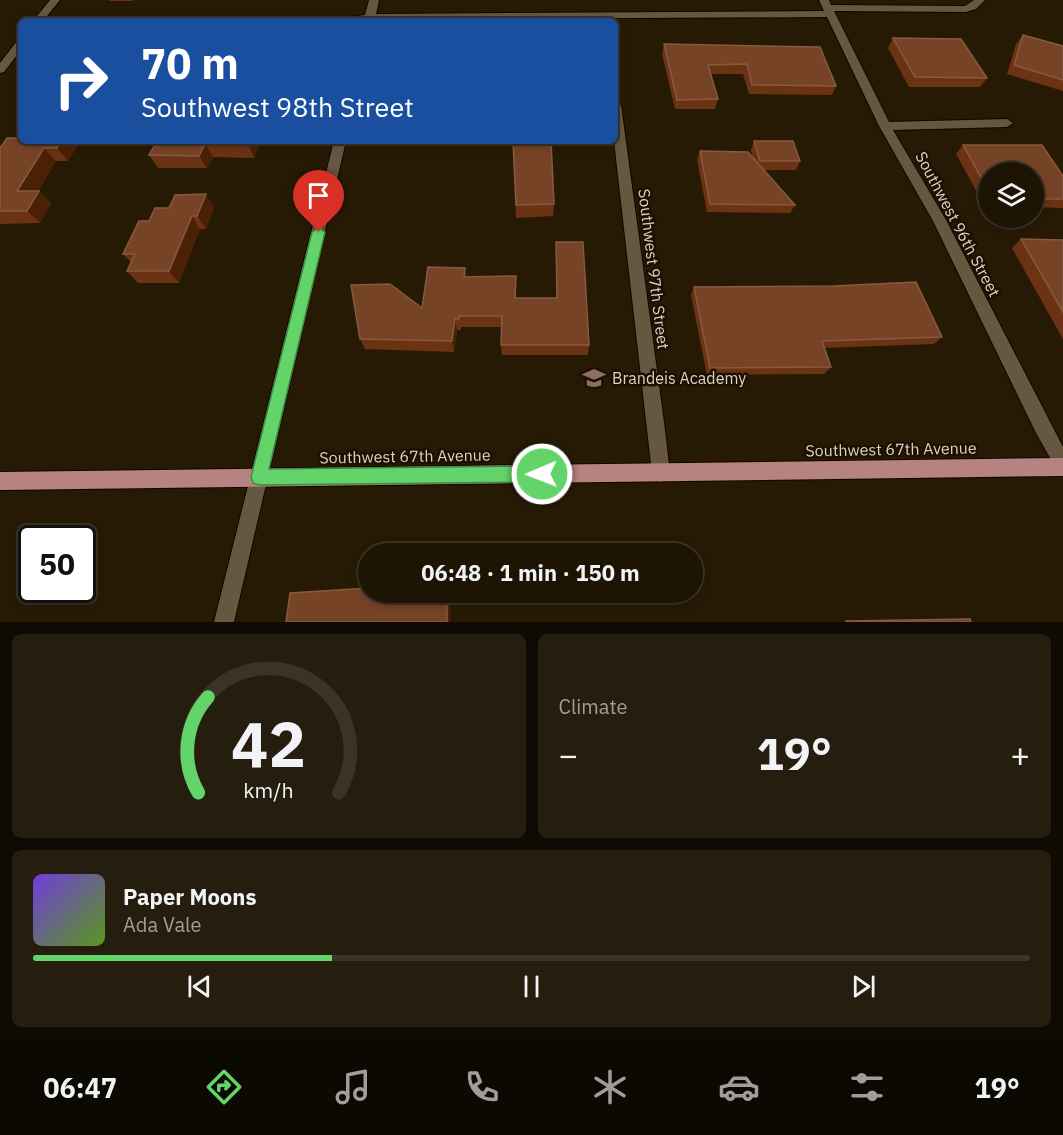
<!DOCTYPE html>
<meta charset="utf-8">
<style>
body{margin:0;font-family:"IBM Plex Sans",sans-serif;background:#251d0e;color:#f1f3f6;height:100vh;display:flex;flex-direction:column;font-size:22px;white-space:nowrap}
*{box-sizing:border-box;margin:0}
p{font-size:20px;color:#a09e9a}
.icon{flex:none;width:33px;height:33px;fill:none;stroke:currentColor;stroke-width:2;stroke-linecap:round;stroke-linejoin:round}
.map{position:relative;height:622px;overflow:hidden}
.sheet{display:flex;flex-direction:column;gap:12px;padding:12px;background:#100b02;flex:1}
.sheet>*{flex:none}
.hud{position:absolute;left:18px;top:18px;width:600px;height:126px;border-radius:9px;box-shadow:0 3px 9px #0003,0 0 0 2px #3b3326;background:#1a4fa0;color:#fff;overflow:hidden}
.tools{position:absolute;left:978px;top:162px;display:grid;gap:12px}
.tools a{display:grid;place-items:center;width:66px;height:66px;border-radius:50%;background:#1d1404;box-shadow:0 3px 9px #0003,0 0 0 2px #3b3326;font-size:30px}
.speed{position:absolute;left:18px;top:525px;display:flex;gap:12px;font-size:30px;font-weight:700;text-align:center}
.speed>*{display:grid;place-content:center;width:78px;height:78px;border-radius:50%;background:#1d1404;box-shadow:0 3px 9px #0003,0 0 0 2px #3b3326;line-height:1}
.speed .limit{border:3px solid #111;border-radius:9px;background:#fff;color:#111}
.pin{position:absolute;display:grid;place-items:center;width:51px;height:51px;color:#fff;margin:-62px -26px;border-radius:50% 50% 50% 0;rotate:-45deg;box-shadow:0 0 6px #0007}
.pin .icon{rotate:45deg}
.me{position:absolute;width:66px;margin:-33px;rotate:269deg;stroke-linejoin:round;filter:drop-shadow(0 0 4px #0008)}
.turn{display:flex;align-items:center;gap:21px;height:126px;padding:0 24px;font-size:27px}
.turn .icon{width:78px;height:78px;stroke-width:2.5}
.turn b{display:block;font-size:42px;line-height:51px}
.big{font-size:45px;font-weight:700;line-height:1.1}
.sheet .widget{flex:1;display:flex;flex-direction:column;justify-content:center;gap:9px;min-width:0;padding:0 21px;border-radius:9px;background:#251d0e}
.sheet .dial{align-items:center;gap:0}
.dial svg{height:156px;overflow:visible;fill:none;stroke:#3b3326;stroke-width:7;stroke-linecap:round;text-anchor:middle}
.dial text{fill:#f1f3f6;stroke:none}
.song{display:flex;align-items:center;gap:18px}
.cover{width:72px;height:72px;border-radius:9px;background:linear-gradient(135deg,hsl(260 70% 55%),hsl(90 70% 35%))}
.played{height:6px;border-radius:3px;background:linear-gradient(90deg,#63d469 30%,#3b3326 30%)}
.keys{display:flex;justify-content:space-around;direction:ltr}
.heat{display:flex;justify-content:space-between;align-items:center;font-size:33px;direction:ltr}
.sheet .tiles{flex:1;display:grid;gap:12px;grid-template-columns:1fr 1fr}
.widget:last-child{grid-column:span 2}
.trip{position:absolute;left:358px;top:543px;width:345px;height:60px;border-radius:30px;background:#1d1404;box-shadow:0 3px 9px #0003,0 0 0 2px #3b3326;font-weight:700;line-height:60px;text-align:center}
.tabs{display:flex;height:96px;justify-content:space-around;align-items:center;background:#0c0802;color:#a09e9a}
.tabs .icon{width:42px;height:42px}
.tabs .active{color:#63d469}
.tabs b{font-size:27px;color:#f1f3f6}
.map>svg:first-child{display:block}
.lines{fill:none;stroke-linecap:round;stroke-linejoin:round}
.minor-casing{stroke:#0f0500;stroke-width:2}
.major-casing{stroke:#0f0500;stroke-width:2}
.minor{fill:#665741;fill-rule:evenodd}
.major{fill:#b68381;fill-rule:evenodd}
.wall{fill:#6b3213}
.shaded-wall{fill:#4b2106}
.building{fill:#774327;stroke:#875a40;stroke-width:1.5}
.route{fill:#63d469;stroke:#408a44;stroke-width:1.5}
.labels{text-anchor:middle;stroke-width:5;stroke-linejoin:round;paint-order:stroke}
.street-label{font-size:16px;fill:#dbd2c6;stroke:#1d1000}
.poi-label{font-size:16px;fill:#dbd2c6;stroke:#1d1000;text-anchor:start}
</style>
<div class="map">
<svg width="1063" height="622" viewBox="0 0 1063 622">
<rect width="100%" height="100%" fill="#271a05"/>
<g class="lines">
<g class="minor-casing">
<path id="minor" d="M50,0H60L43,21H33Z
M369,0H379L376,14L824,11L819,0H829L831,5L965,6L974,0H985L976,9L966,12L834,11L889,122L1007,119L1013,123L1007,127L893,130L946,220L1063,447V473L1057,470L1036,433L933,221L879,126L827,17L137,21L142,18L349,17L365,15Z
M21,40V50L4,72L0,73V63L17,41Z
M615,101L621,105L664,422L670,473L667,479L661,482L655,479L652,473L614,141Z
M334,141H346L234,622H214Z"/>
</g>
<g class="major-casing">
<path id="major" d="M1063,458V476L0,490V472Z"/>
</g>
<use href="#minor" class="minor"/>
<use href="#major" class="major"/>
</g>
<path class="wall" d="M109,0H133L132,1H110Z
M1023,35L1063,46V91L1007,74L1016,44Z
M893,38L987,78L980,87H909L888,48Z
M664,44L836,86L832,95L749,94L743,74H711L718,99L715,109H675L662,54Z
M80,141L68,161H56L38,191L51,203L40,223L0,224V148Z
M157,141H261L254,158L213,157L207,168H158L149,155Z
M513,141L554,204L553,216L516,218Z
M754,141L800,161L796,170H764L795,205L790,213L707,212L697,160L700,151L752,156L751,150Z
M963,145L1063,176V208L1034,207V172H988V207H985L956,154Z
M214,207L206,229H200L179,283H138L127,271L131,262L123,254L149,221Z
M1021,239L1063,240V339L1012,248Z
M556,242L589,345L588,355H502L501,345V327H461V330H457L454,352L365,349L360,339L422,308L465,268L466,277L516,276V298H556Z
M694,287L942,337L934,344L824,348L831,367L824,374L707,375L691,295Z"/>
<path class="shaded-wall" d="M61,141H80L68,161L57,148Z
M249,141H261L254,158L248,144Z
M205,144L213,157L207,168L199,156Z
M44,148L56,161L30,204L17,191Z
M39,191L51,203L40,223L27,211Z
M206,194L214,207L206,229L197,216Z
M192,216L200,229L179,283L169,271Z
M455,319L457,330L454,352L452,341Z
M447,592H451L450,622H447Z"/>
<path class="building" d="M1023,35L1063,46V80L1014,65Z
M893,38L961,39L987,78L915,77Z
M664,44L820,47L836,86L752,85L747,64L708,65L718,99L677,100Z
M7,138H21V141H61L57,148H44L17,191H39L27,211H0V148Z
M157,141H249L248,144H205L199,156L149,155Z
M513,141H551L554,204L516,205Z
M754,141H793L800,161H760Z
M963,145H1042L1063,176V199H1034V172H988V190Z
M700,151L748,152L795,205L710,204Z
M206,194L197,216H192L169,271H127L135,254H123L139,221H149L155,208H169L175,195Z
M1021,239L1063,240V312Z
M556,242H583L589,345H501L502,316H459V319H455L452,341L360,339L351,285L390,284L422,308L428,267L465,268L464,277L516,276L515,298H557Z
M916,282L942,337L822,341L831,367L710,368L694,287L833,286Z
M369,588V592H447V622H286L290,593Z
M970,619L971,622H846V621Z"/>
<path class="route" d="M319,227L325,232L269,469L542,466L548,468L550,474L548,480L542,482L259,485L253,483L251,477L312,232Z"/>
<defs>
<g id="school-bare" transform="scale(1.8)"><path d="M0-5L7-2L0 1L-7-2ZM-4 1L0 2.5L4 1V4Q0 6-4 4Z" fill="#8d6e63" stroke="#1d1000" stroke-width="2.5" paint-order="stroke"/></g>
</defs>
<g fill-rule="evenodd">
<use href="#school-bare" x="594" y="378"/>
</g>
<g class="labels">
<g class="street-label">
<text transform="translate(958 224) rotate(62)" y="6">Southwest 96th Street</text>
<text transform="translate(654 269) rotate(83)" y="6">Southwest 97th Street</text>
<text transform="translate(891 449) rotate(-1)" y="6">Southwest 67th Avenue</text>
<text transform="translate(405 456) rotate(-1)" y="6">Southwest 67th Avenue</text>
</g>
<g class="poi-label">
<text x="612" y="384">Brandeis Academy</text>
</g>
</g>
</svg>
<div class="tools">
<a><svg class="icon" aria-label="layers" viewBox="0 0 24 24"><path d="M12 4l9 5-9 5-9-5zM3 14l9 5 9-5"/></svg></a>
</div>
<div class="speed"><div class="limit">50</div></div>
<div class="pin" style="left:319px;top:232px;background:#d93025"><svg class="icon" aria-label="arrive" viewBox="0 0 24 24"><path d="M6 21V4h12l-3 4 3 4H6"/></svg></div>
<svg class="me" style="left:542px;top:474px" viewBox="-20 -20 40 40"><circle r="17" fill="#63d469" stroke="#fff" stroke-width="3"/><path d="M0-11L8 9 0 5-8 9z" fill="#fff"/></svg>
<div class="trip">06:48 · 1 min · 150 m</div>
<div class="hud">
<div class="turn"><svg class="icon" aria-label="right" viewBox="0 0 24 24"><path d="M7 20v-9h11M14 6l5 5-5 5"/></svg><div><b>70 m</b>Southwest 98th Street</div></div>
</div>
</div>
<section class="sheet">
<div class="tiles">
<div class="widget dial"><svg viewBox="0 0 100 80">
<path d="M14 69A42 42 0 1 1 86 69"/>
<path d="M14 69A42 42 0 0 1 19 20" stroke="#63d469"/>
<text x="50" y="56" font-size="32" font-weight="700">42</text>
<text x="50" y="72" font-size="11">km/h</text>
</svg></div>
<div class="widget"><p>Climate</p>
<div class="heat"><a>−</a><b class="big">19°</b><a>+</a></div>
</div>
<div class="widget">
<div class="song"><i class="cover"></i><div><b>Paper Moons</b><p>Ada Vale</p></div></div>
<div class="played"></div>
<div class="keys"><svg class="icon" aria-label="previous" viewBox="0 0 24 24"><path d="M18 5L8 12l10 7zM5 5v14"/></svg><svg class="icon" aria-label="pause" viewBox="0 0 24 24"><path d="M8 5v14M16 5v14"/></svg><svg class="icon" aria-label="next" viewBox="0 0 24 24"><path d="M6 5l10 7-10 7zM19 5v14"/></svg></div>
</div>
</div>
</section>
<nav class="tabs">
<b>06:47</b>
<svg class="icon active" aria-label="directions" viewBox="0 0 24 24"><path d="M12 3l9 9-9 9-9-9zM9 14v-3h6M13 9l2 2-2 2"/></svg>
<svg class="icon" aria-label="music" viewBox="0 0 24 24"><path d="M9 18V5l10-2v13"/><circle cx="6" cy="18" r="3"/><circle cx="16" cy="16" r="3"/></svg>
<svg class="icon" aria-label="phone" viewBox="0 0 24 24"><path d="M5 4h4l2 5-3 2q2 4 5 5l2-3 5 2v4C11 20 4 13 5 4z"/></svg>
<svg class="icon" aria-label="climate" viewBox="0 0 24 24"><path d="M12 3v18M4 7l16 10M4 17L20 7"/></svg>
<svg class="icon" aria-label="car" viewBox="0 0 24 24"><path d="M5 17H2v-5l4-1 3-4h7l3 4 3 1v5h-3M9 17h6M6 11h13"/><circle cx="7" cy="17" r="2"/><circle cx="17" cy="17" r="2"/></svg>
<svg class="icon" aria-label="filters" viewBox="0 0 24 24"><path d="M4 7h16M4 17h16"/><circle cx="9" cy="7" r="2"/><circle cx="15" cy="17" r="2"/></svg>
<b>19°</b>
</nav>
